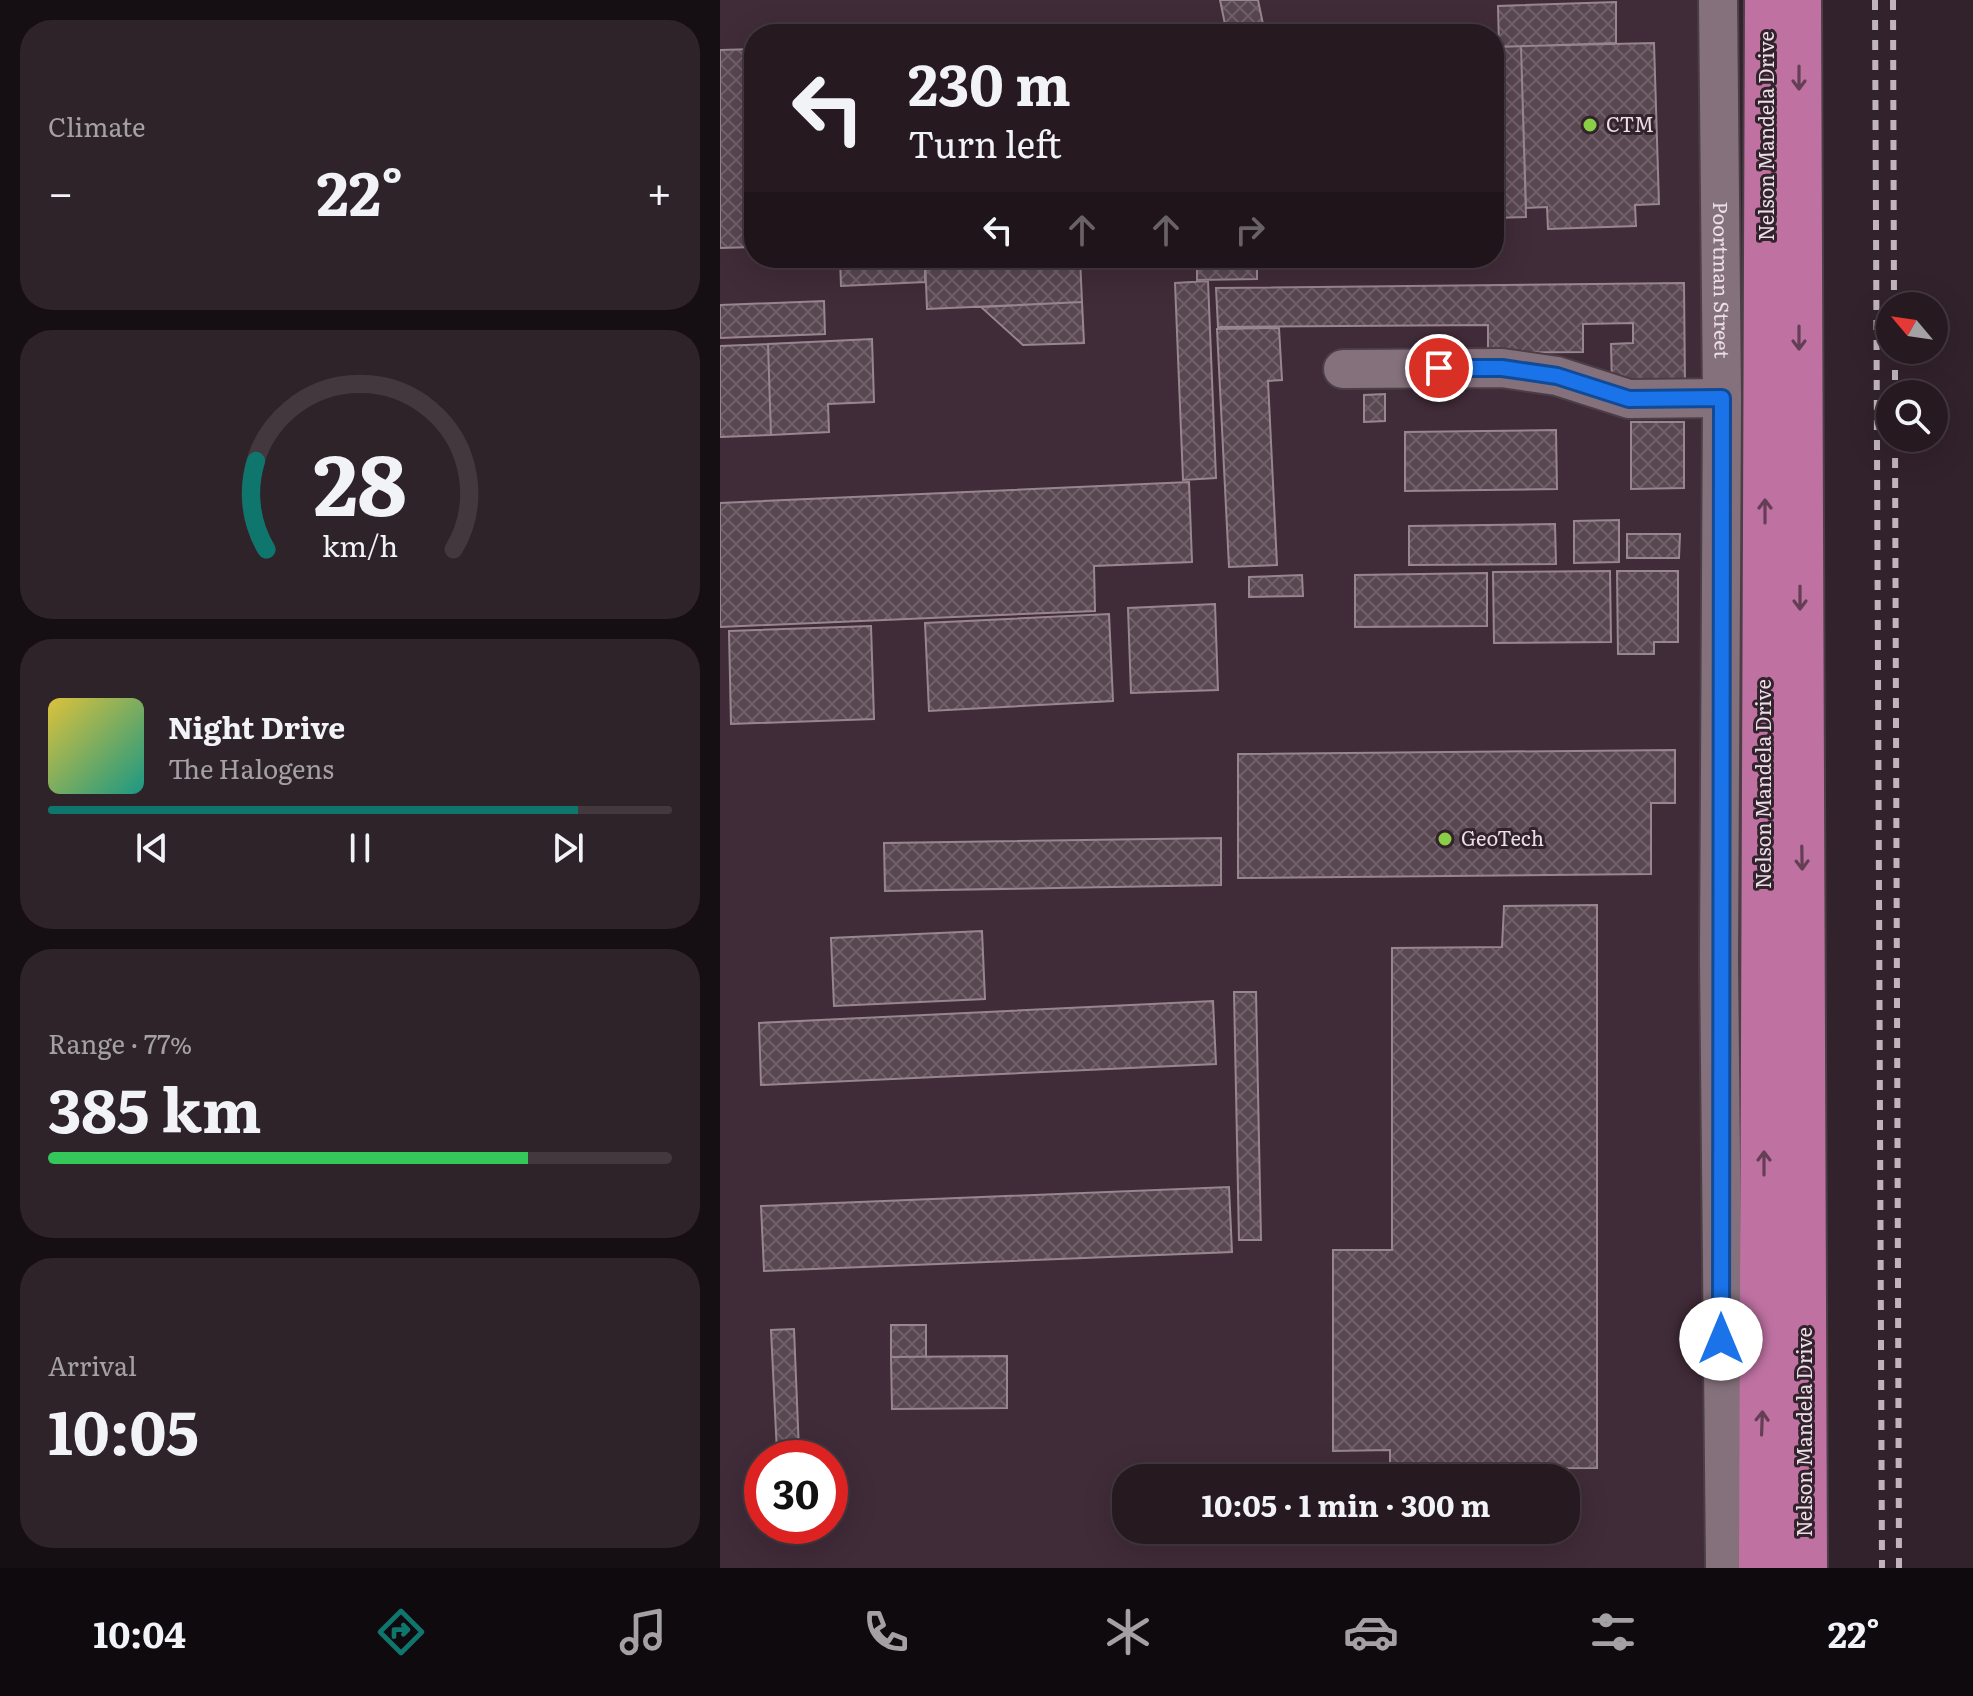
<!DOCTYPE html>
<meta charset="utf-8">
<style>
body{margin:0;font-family:Literata,serif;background:#2e2329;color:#f1f3f6;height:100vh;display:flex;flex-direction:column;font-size:30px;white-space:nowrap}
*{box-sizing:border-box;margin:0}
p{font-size:26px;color:#a4a1a5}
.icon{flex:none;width:44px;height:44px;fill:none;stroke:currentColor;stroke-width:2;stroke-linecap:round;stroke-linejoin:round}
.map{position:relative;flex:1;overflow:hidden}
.side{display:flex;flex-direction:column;gap:20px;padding:20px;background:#150e12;width:720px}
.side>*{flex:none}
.guide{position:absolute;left:24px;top:24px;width:760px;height:244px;border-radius:32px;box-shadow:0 8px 32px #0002,0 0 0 2px #42383e;background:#261a20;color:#f1f3f6;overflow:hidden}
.needle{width:52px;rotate:299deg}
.controls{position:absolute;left:1156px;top:292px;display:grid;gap:16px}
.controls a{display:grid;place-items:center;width:72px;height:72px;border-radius:50%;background:#261a20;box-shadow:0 8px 32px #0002,0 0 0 2px #42383e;font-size:40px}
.speed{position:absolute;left:24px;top:1440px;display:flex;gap:16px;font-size:40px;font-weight:700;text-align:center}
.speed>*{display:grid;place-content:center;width:104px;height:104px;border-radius:50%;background:#261a20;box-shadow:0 8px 32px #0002,0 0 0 2px #42383e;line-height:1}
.speed .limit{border:12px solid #d22;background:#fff;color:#111}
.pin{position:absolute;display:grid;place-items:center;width:68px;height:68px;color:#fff;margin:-34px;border:4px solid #fff;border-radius:50%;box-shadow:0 2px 8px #0007}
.me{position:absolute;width:88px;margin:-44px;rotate:0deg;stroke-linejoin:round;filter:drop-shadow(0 0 6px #0008)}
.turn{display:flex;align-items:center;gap:28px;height:168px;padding:0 32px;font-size:36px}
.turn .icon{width:104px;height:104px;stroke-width:2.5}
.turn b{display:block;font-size:56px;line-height:68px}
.lanes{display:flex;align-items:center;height:76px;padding:0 32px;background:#0003;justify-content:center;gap:40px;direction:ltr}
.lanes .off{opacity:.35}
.big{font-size:60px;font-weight:700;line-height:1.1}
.side .tile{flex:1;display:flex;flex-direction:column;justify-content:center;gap:12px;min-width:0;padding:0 28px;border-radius:32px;background:#2e2329}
.side .dial{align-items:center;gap:0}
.dial svg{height:208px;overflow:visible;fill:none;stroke:#42383e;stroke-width:7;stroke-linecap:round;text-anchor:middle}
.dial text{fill:#f1f3f6;stroke:none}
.song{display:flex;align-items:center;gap:24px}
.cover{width:96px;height:96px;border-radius:12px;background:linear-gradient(135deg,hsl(50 70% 55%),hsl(170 70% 35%))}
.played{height:8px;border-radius:4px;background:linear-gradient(90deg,#0f766e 85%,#42383e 85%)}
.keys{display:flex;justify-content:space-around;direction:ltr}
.heat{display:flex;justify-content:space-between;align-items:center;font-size:44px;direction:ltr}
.charge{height:12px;border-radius:6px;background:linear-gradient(90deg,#34c759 77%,#42383e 0)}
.trip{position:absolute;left:392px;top:1464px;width:468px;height:80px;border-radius:32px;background:#261a20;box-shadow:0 8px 32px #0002,0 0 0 2px #42383e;font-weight:700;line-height:80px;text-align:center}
.dock{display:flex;height:128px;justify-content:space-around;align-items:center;background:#0f0a0d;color:#a4a1a5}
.dock .icon{width:56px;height:56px}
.dock .selected{color:#0f766e}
.dock b{font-size:36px;color:#f1f3f6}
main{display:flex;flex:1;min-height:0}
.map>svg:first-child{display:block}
.built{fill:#402b38;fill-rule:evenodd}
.building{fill:url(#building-cross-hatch);stroke:#998590;stroke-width:2}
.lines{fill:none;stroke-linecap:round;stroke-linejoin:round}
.minor-casing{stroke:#4b3e46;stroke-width:42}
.highway-casing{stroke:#4b3e46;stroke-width:48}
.minor{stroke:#85717c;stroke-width:38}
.highway{stroke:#bf72a2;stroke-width:44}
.rail{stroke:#c1b5bc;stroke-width:6;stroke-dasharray:10 10;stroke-linecap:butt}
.oneway{stroke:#633e55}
.route-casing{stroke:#114b97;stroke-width:20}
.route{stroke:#1a73e8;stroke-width:14}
.poi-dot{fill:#8ace47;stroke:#32222b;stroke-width:3}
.labels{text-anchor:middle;stroke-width:6;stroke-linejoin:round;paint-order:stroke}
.poi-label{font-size:20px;fill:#eadfe6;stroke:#32222b;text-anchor:start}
.street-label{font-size:20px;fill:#eadfe6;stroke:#32222b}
</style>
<main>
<section class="side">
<div class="tile"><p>Climate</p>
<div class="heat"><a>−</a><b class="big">22°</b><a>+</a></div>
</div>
<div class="tile dial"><svg viewBox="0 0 100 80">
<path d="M14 69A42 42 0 1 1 86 69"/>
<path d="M14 69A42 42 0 0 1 10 35" stroke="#0f766e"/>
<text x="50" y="56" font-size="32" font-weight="700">28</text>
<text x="50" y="72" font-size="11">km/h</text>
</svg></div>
<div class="tile">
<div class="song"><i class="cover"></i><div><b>Night Drive</b><p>The Halogens</p></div></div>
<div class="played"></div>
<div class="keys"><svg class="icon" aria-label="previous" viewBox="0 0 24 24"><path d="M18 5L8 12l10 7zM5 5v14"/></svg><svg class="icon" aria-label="pause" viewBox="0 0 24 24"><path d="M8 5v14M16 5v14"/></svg><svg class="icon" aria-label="next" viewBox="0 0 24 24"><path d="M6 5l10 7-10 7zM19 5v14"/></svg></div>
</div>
<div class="tile"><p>Range · 77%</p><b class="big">385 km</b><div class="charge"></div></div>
<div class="tile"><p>Arrival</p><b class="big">10:05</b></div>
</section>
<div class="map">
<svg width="1253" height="1568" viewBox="0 0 1253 1568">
<defs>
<pattern id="building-cross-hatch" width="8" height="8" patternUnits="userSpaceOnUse" patternTransform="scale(2)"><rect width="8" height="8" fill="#584651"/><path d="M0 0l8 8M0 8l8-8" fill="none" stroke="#70606a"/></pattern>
</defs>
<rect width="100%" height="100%" fill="#32222b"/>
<path class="built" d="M0,0H1000L999,1568H0ZM34,34H774V258H34ZM42,1458H110V1526H42ZM406,1478H846V1530H406Z"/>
<path class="building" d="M500,0H538L545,34H507Z
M896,2V43L779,47L778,6Z
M934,43L939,204L915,205L916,226L828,229L827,207L806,208L801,46Z
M801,46L806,217L774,218V47Z
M34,49V247L0,248V50Z
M120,258H205V282L121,286Z
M205,258H360L362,302L207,309Z
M477,258H537V279L477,280Z
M488,281L496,478L463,480L455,283Z
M964,283L965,386H892L891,344L913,343V323L863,324V352L768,353V325L498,327L496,288Z
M104,301L105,334L0,338V305Z
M362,302L364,343L303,345L261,307Z
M559,328L562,380L548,381L557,565L509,567L497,329Z
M152,339L154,402L108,404L109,432L51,435L48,344Z
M48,344L51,435L0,437V346Z
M665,394V421L644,422V395Z
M911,422H964V488L911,489Z
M836,430L837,489L685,491V432Z
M469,482L472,562L374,566L375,611L0,627V503Z
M899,520V562L854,563V521Z
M835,524L836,564L689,565V526Z
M907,534H960L959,558H907Z
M890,571L891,642L774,643L773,572Z
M897,571H958V642H934V654H898Z
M767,573V626L635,627V575Z
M582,575L583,596L529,597V577Z
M495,604L498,690L411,693L408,608Z
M389,614L393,701L209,711L205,623Z
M151,626L154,719L11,724L9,631Z
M955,750V803H931V874L518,878V754Z
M501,838V885L165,891L164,843Z
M877,905V1468L670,1469V1450L613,1451V1250H672V948L782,947L784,906Z
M262,931L265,999L114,1006L111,938Z
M514,992H536L541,1240H519Z
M493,1001L496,1064L41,1085L39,1023Z
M509,1187L512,1252L44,1271L41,1206Z
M171,1325H206V1357H171Z
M74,1329L79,1451L57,1453L51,1330Z
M287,1356V1408L172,1409L171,1357Z"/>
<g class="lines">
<g class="minor-casing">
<g id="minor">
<path id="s1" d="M998,0L1002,398L999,959L1005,1568"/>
<path d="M623,369L782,368L837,376L909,399L1002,398"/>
</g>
</g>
<g class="highway-casing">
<path id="highway" d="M1079,0L1085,1568
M1041,1568L1047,0"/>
</g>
<use href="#minor" class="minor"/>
<use href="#highway" class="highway"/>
<path class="rail" d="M1155,0L1162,1568
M1173,0L1174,306
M1175,350V394
M1175,438L1179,1568"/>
</g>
<defs><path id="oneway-shaft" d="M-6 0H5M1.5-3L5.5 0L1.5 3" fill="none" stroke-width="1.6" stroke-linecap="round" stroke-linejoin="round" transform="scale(2)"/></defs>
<g class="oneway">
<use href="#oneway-shaft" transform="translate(1079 78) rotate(90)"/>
<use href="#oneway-shaft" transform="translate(1079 338) rotate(90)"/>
<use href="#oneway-shaft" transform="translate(1045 511) rotate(-90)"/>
<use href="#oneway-shaft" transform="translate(1080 598) rotate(90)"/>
<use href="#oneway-shaft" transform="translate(1082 858) rotate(89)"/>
<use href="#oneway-shaft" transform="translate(1044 1163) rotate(-90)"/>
<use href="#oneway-shaft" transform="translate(1042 1423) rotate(-88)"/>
</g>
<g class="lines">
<g class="route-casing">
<path id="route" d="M719,368H782L837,376L909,399L1002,398L1001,1339"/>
</g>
<use href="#route" class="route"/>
</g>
<g class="poi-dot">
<circle cx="870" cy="125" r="8"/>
<circle cx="725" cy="839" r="8"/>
</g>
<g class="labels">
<g class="poi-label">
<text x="886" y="132">CTM</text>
<text x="741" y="846">GeoTech</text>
</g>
<g class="street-label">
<text transform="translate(1047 136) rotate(-90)" y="7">Nelson Mandela Drive</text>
<text dy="7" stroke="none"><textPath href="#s1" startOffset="280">Poortman Street</textPath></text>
<text transform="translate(1044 784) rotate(-90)" y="7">Nelson Mandela Drive</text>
<text transform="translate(1085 1432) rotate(-90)" y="7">Nelson Mandela Drive</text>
</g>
</g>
</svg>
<div class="controls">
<a><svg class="needle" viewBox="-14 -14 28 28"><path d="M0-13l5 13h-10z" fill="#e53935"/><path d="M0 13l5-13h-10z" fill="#a4a1a5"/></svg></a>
<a><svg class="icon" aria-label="search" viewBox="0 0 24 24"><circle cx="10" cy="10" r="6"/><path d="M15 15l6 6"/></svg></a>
</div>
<div class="speed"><div class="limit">30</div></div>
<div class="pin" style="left:719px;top:368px;background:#d93025"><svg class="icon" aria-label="arrive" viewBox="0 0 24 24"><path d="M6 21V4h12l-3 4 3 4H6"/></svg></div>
<svg class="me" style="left:1001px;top:1339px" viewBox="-20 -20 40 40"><circle r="19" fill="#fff"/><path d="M0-13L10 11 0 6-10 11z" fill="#1a73e8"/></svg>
<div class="trip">10:05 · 1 min · 300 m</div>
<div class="guide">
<div class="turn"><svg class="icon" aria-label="left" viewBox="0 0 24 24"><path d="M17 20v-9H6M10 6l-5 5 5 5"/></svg><div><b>230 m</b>Turn left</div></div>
<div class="lanes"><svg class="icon" aria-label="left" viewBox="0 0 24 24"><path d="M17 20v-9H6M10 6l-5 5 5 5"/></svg><svg class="icon off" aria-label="ahead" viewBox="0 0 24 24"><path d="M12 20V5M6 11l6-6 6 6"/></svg><svg class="icon off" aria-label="ahead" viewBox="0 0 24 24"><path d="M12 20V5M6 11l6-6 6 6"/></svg><svg class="icon off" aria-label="right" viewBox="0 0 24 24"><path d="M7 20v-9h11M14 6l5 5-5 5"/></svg></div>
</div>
</div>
</main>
<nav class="dock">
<b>10:04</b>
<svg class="icon selected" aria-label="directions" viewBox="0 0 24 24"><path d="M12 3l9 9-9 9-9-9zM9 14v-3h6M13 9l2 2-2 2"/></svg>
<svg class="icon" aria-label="music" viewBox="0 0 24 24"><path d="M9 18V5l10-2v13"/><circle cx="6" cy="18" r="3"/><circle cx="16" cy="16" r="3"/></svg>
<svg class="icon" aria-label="phone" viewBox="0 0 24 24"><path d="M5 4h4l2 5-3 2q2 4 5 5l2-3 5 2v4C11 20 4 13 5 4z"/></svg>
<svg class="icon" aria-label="climate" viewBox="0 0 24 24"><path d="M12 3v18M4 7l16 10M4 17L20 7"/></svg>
<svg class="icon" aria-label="car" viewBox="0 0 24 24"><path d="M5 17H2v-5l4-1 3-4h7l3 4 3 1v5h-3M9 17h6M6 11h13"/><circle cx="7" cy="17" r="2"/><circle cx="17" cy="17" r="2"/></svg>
<svg class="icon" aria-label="filters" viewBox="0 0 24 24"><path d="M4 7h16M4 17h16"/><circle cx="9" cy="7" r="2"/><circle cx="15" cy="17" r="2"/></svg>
<b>22°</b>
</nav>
